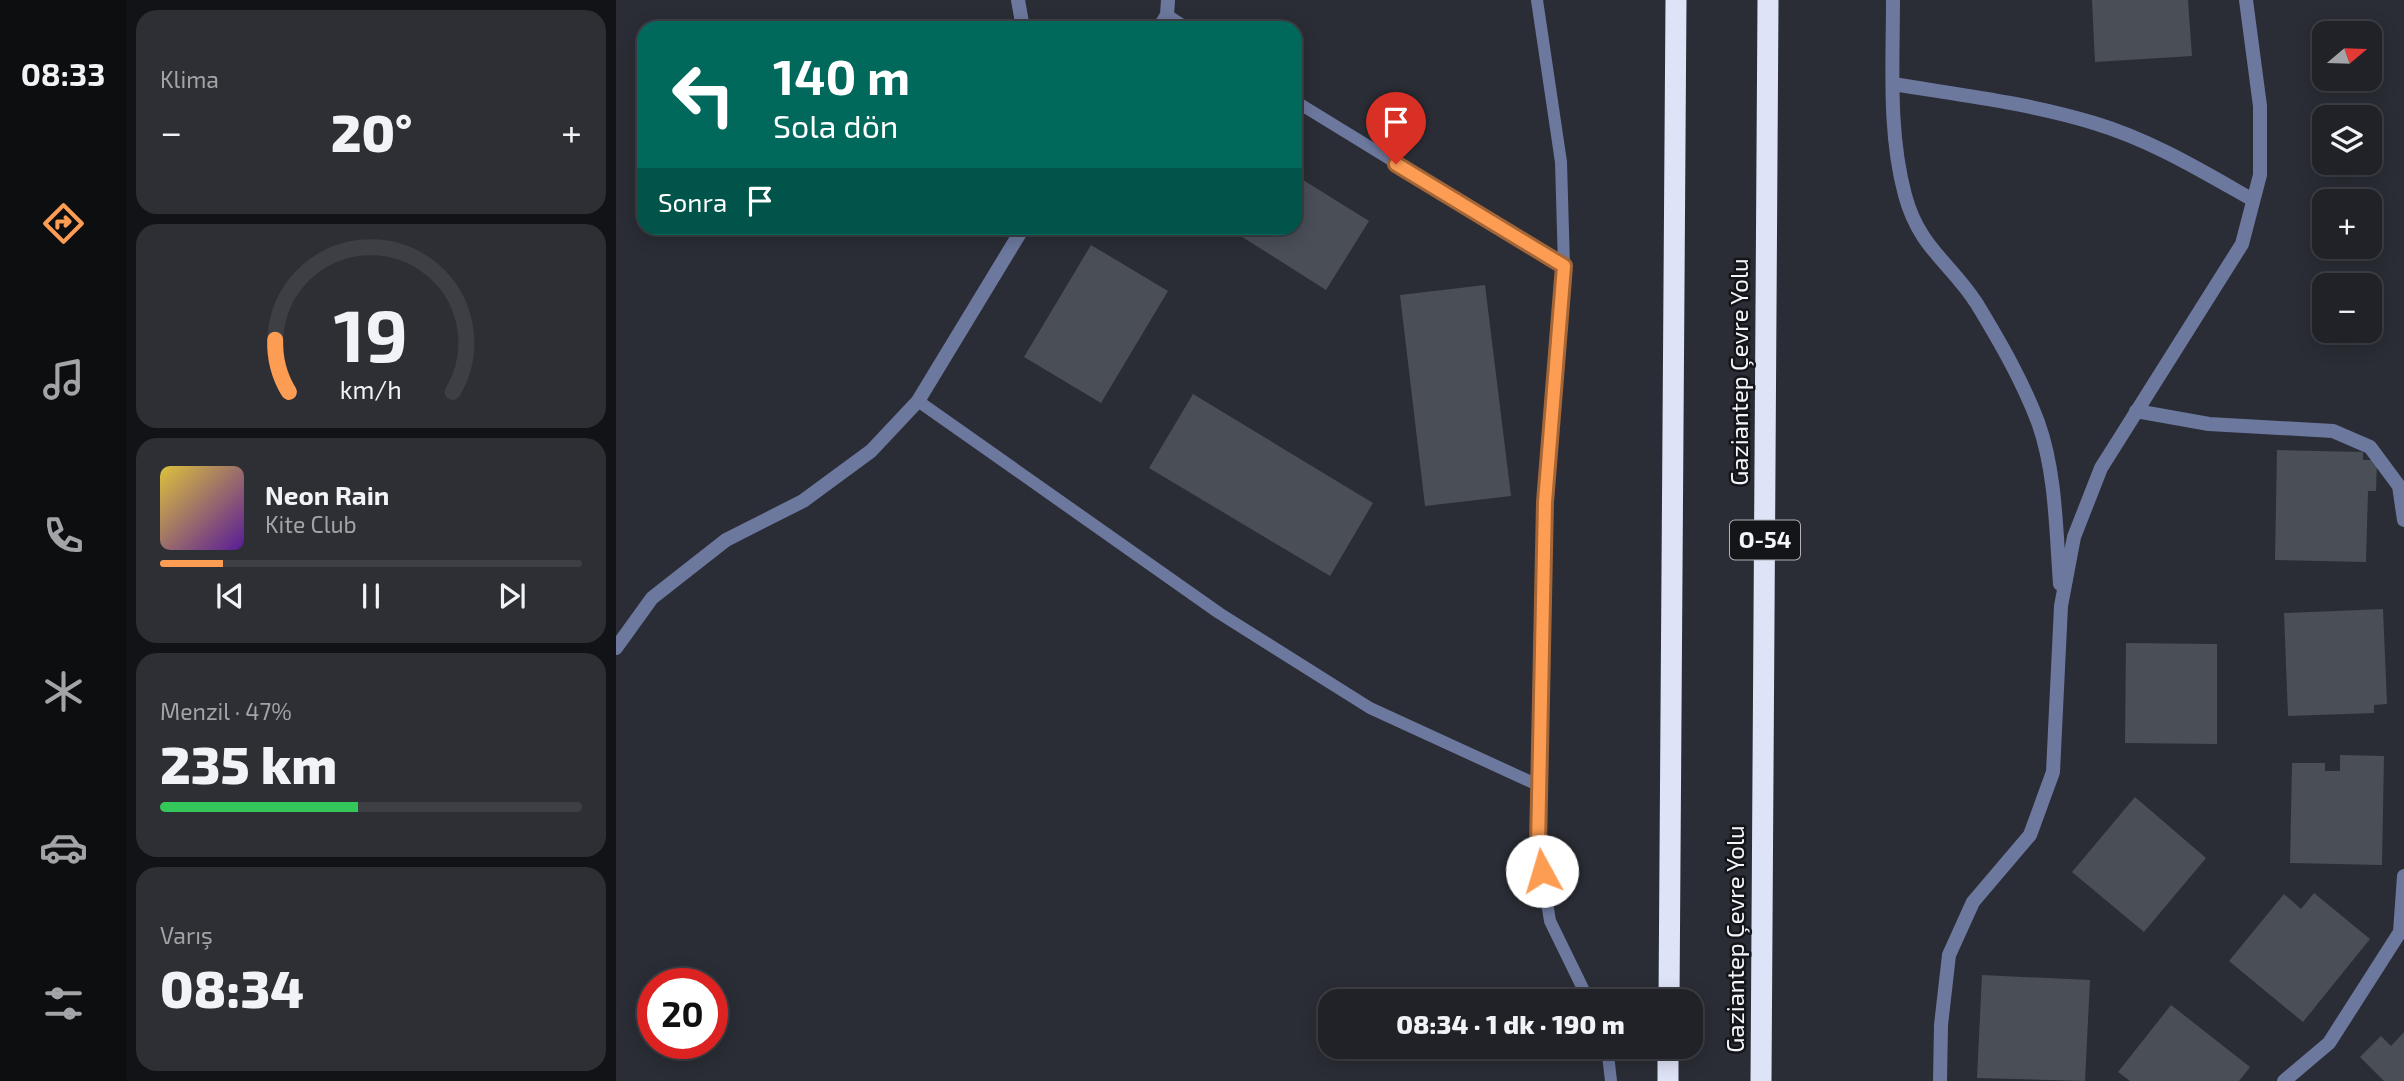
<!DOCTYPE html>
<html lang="tr">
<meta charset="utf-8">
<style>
body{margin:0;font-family:"Exo 2",sans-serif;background:#2d2f34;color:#f1f3f6;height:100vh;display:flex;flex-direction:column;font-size:26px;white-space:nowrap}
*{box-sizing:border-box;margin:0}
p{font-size:23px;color:#a2a4a8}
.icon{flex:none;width:38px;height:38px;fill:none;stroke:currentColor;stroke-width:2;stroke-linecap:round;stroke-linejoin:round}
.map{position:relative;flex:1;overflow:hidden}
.drawer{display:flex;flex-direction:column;gap:10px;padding:10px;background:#121316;width:490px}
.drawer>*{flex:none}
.guide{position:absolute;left:21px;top:21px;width:665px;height:214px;border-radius:21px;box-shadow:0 4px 18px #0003,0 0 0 2px #3d3f45;background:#00695c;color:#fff;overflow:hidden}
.needle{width:46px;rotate:71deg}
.buttons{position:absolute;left:1696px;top:21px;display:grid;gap:14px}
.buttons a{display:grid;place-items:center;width:70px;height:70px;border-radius:14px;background:#202228;box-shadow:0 4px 18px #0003,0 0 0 2px #3d3f45;font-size:35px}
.speed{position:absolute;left:21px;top:968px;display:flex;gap:14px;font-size:35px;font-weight:700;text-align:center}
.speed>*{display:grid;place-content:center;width:91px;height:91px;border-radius:50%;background:#202228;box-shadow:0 4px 18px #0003,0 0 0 2px #3d3f45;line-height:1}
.speed .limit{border:10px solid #d22;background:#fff;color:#111}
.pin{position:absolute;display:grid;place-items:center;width:60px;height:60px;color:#fff;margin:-72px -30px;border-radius:50% 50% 50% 0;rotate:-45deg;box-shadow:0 0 7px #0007}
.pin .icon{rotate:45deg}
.me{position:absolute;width:77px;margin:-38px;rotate:354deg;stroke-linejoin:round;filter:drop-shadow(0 0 5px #0008)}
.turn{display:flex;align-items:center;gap:24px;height:147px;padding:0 21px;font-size:32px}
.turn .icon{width:91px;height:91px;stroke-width:2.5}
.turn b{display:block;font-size:49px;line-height:60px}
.then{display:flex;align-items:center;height:66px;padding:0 21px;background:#0003;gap:14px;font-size:26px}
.big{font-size:52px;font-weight:800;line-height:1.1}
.drawer .card{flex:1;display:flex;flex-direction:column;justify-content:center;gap:10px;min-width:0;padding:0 24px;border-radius:21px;background:#2d2f34}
.drawer .dial{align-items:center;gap:0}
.dial svg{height:182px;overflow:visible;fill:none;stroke:#3d3f45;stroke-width:7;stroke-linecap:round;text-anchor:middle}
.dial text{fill:#f1f3f6;stroke:none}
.song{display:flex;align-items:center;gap:21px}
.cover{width:84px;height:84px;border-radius:10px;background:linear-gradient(135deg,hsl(50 70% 55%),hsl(270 70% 35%))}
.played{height:7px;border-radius:4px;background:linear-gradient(90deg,#fd9d54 15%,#3d3f45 15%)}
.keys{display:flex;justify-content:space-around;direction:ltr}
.heat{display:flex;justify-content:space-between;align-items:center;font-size:38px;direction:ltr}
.charge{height:10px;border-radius:5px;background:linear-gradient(90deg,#34c759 47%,#3d3f45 0)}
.trip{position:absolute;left:702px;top:989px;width:385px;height:70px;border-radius:21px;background:#202228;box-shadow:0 4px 18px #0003,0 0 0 2px #3d3f45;font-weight:800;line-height:70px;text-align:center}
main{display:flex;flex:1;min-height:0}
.tab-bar{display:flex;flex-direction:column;width:126px;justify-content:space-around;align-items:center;background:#0d0e10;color:#a2a4a8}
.tab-bar .icon{width:49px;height:49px}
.tab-bar .on{color:#fd9d54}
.tab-bar b{font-size:32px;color:#f1f3f6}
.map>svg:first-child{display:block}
.building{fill:#4a4e57}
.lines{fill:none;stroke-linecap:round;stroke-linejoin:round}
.lane{stroke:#6c789d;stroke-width:12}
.street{stroke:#6c789d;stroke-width:14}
.highway{stroke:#dee4f7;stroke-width:21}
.route-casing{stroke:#a46637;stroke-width:18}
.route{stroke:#fd9d54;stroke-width:12}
.labels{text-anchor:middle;stroke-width:5;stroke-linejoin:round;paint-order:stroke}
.shield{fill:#141519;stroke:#b0b2b7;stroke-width:2}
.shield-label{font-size:23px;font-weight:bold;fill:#f3f5fb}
.street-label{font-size:24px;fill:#f3f5fb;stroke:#141519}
</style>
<main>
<nav class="tab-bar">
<b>08:33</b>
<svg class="icon on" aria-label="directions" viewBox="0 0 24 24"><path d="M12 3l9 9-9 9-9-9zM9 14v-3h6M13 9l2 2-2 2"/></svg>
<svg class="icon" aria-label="music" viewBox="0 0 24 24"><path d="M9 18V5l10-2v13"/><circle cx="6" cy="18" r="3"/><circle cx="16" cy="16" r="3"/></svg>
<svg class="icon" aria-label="phone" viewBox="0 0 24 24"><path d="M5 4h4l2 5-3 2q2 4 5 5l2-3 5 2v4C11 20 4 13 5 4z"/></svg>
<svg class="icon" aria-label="climate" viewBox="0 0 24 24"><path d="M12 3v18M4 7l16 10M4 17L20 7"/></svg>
<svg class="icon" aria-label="car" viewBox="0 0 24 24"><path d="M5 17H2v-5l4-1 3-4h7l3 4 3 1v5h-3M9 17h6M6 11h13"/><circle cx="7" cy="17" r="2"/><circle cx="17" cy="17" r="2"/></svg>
<svg class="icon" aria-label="filters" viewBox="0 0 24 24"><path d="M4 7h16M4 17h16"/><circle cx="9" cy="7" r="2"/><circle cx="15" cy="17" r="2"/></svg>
</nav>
<section class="drawer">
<div class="card"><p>Klima</p>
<div class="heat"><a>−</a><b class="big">20°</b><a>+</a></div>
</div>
<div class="card dial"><svg viewBox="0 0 100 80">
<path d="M14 69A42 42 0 1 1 86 69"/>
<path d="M14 69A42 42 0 0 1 8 46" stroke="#fd9d54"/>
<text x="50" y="56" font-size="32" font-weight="700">19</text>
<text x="50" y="72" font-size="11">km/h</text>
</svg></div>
<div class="card">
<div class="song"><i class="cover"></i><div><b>Neon Rain</b><p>Kite Club</p></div></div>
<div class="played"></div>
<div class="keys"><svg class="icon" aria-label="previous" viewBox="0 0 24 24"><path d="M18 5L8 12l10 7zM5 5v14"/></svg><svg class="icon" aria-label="pause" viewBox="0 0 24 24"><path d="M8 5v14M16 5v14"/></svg><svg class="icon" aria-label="next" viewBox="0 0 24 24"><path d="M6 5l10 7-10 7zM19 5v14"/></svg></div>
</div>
<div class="card"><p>Menzil · 47%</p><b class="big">235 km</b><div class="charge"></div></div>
<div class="card"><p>Varış</p><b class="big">08:34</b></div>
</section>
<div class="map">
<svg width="1788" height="1081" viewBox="0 0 1788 1081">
<rect width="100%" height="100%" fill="#2a2d35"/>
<path class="building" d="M1476,0H1572L1576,56L1479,62Z
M679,175L753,221L710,290L612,228H679Z
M475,245L552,291L485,403L408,357Z
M869,285L895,496L809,506L784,295Z
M577,394L757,503L714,576L533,468Z
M1661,450L1747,452V460H1761L1760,491H1752L1750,562L1659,560Z
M1767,609L1771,704L1758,705V713L1672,716L1668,613Z
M1510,643L1601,644V744L1509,743Z
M1724,755L1768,756L1766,865L1674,863L1676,763H1709V771H1724Z
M1519,797L1590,858L1528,932L1456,872Z
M1698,893L1754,939L1687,1022L1613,961L1668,894L1685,909Z
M1366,975L1474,980L1469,1081L1361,1078Z
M1555,1005L1634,1067L1623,1081H1514L1502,1072Z
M1788,1032V1081H1768L1744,1057L1765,1036L1775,1046Z"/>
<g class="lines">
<path class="lane" d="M921,0L945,162L948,266L929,502L922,846L934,921L973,1001
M551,15L571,28
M679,101L948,266
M302,401L603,613L754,708L924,786
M991,1046L995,1081"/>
<path class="street" d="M402,0L407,28
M1277,0C1277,64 1272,132 1289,195C1303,248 1335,263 1361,304C1384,342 1406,380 1422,422C1440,472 1440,531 1444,584
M543,28L551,15L552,0
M1277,84C1344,95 1413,103 1478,123C1535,140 1586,171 1637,200
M1520,411L1593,424L1717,431L1754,447L1783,486L1788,520
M0,648L36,598L110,540L187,501L255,451L302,401L407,228
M1324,1081L1325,1025L1333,955L1357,902L1414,835L1437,772L1445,606L1458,537L1485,468L1626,244L1644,175V106L1630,0
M1668,1081L1713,1043L1784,932L1788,876"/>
<path class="highway" d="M1053,1001L1060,0
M1052,1081V1046
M1145,1081L1152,0"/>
</g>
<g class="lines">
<g class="route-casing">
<path id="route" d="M780,164L948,266L929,502L922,846L926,871"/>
</g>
<use href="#route" class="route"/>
</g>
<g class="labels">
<rect class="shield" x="1114" y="520.5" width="70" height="39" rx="5"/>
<g class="shield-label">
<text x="1149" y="548">O-54</text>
</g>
<g class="street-label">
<text transform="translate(1124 372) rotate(-90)" y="8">Gaziantep Çevre Yolu</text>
<text transform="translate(1120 939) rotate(-90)" y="8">Gaziantep Çevre Yolu</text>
</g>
</g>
</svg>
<div class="buttons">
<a><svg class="needle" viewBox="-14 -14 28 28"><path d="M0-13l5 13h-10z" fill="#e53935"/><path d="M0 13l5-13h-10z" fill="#a2a4a8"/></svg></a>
<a><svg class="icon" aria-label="layers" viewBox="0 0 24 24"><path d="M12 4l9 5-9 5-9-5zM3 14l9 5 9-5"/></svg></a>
<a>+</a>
<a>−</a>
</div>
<div class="speed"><div class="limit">20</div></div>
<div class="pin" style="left:780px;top:164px;background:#d93025"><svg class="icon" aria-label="arrive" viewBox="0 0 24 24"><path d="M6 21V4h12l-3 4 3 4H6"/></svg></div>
<svg class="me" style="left:926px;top:871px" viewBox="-20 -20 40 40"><circle r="19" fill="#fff"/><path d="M0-13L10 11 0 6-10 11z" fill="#fd9d54"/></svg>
<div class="trip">08:34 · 1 dk · 190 m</div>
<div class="guide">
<div class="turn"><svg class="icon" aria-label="left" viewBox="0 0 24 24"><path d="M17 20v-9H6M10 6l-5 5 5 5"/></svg><div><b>140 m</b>Sola dön</div></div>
<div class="then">Sonra<svg class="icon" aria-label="arrive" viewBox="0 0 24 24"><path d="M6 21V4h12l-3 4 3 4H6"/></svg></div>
</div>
</div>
</main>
